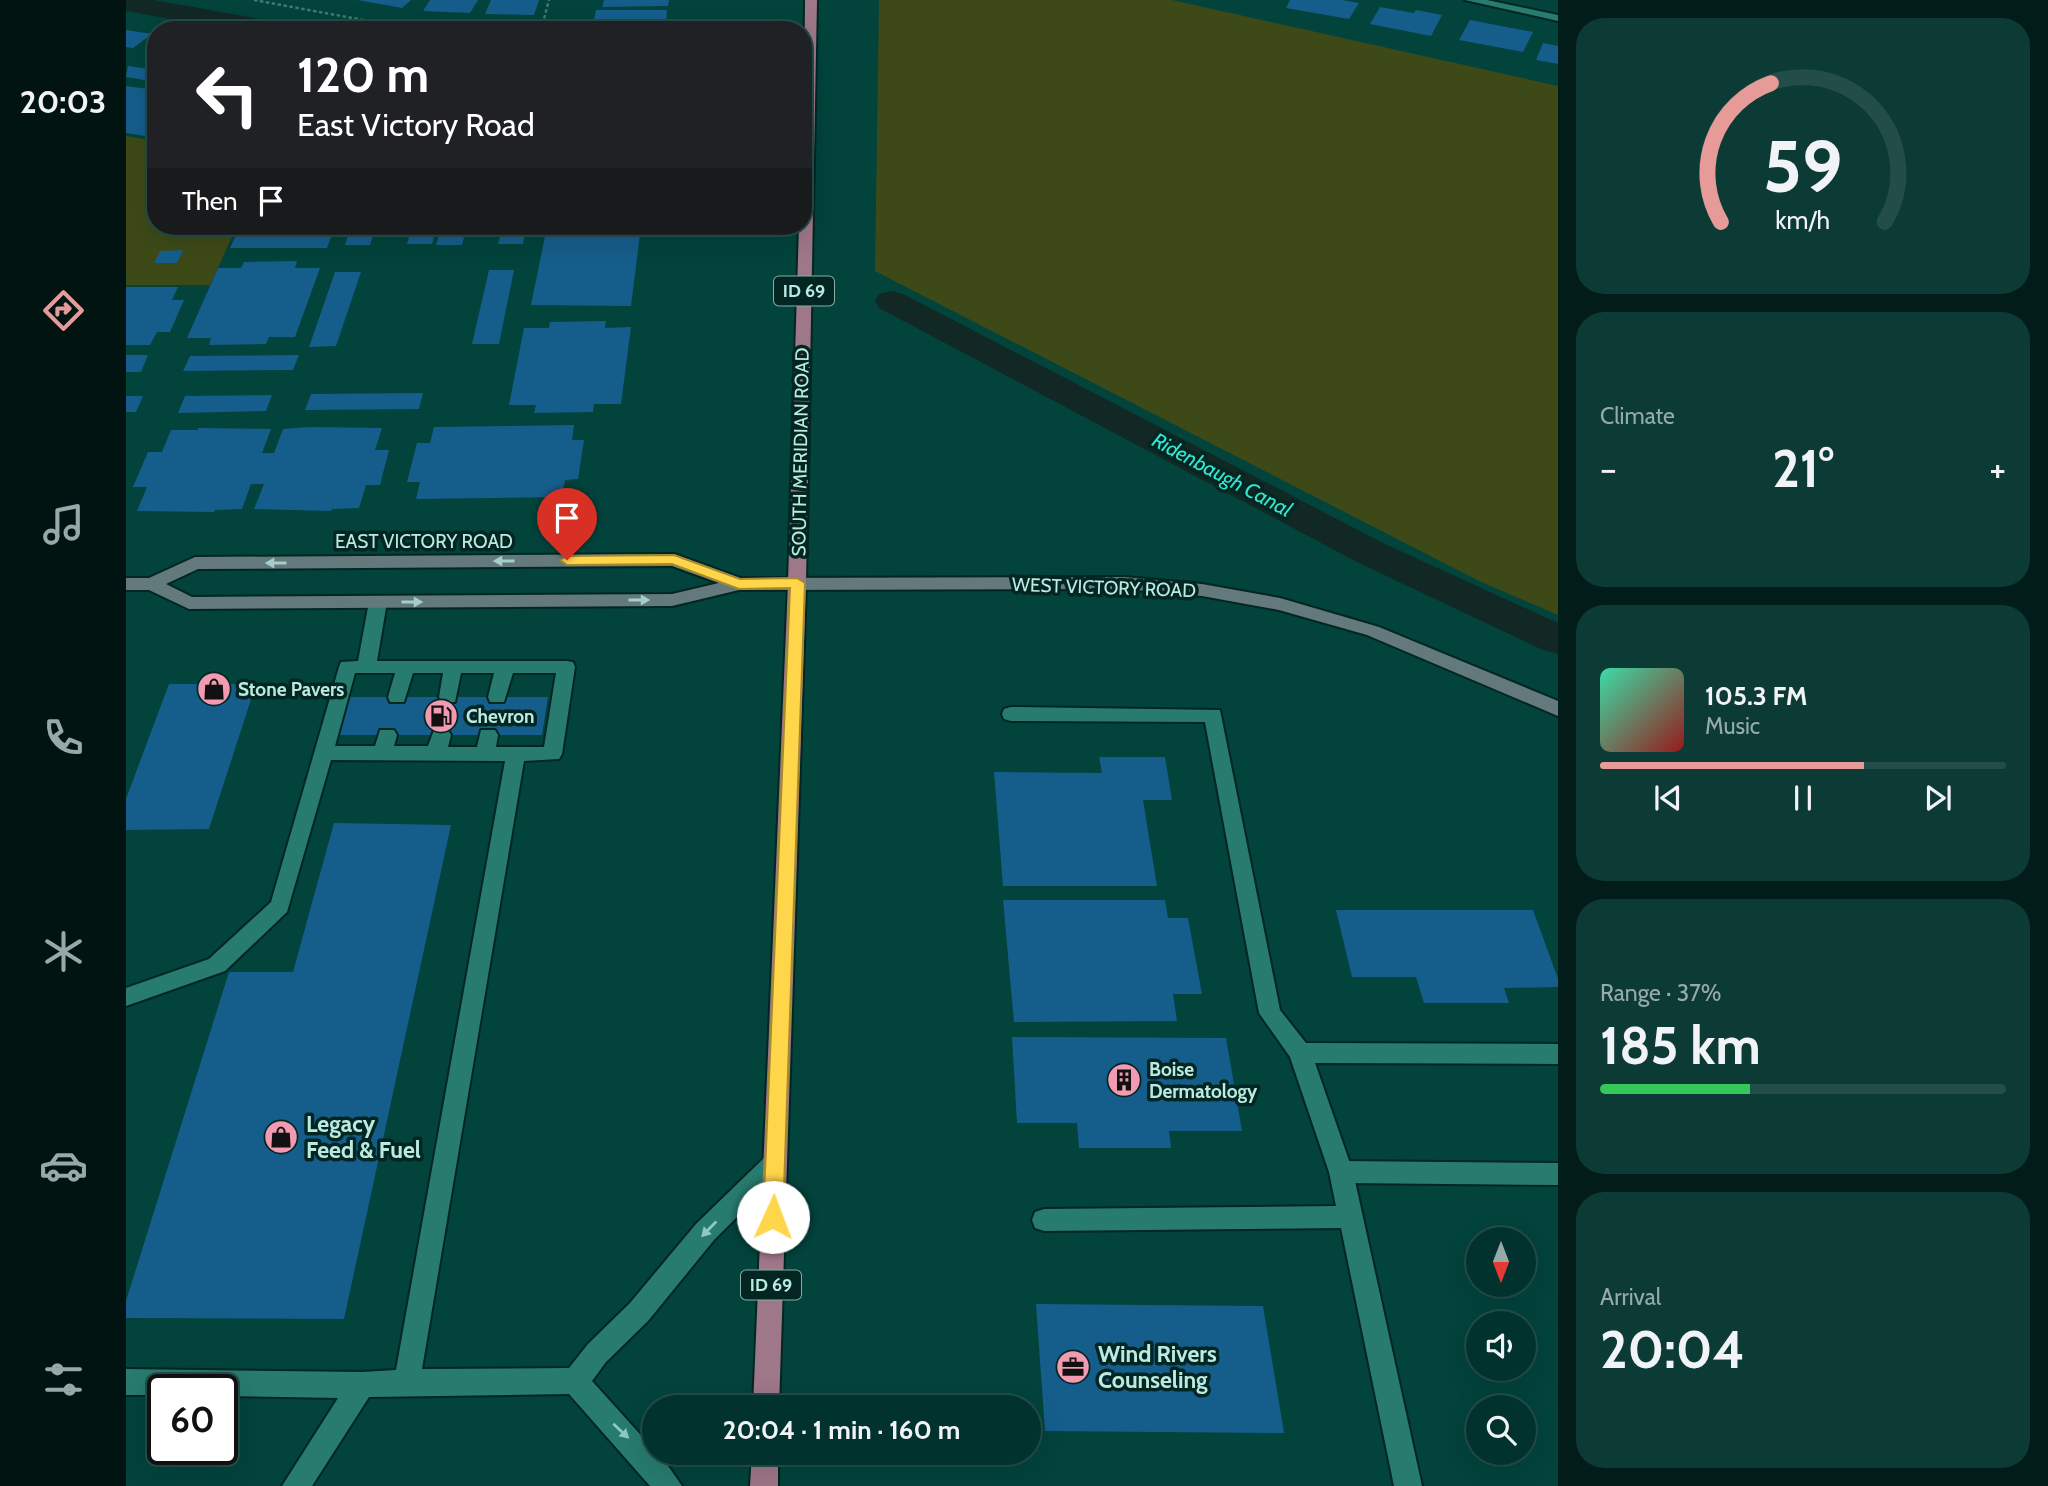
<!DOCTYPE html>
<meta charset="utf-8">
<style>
body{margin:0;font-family:Cabin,sans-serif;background:#0c3a35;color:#f1f3f6;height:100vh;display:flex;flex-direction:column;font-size:26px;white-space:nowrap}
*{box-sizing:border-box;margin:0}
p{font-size:23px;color:#96aaaa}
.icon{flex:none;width:38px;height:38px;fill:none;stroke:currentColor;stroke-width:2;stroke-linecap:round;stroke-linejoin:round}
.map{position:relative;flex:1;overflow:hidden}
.details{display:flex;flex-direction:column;gap:18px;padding:18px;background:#011c19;width:490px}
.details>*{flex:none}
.guide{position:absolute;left:21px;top:21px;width:665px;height:214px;border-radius:28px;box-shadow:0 7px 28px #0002,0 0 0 2px #234d49;background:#202124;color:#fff;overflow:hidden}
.needle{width:46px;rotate:180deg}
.fabs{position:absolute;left:1340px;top:1227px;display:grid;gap:14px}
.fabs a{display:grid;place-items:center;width:70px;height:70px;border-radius:50%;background:#02322d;box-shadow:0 7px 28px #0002,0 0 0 2px #234d49;font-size:35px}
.speed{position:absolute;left:21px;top:1374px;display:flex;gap:14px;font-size:35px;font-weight:700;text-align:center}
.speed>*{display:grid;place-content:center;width:91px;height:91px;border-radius:50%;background:#02322d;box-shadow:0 7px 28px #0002,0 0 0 2px #234d49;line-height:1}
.speed .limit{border:4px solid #111;border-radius:10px;background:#fff;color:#111}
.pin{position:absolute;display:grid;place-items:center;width:60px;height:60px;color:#fff;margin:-72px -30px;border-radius:50% 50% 50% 0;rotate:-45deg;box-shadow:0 0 7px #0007}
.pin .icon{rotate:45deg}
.me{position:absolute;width:77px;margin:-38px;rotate:2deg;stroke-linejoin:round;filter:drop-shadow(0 0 5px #0008)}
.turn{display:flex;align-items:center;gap:24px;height:147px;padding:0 35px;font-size:32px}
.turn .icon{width:91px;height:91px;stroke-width:2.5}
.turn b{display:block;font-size:49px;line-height:60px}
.then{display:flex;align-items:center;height:66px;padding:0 35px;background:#0003;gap:14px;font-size:26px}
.big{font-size:52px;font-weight:700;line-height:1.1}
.details .tile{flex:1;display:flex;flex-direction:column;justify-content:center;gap:10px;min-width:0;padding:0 24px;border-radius:28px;background:#0c3a35}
.details .dial{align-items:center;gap:0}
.dial svg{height:182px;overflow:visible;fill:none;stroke:#234d49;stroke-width:7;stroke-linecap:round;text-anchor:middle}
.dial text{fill:#f1f3f6;stroke:none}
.song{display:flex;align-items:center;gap:21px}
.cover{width:84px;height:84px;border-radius:10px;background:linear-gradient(135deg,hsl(160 70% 55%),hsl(0 70% 35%))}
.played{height:7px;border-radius:4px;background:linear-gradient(90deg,#e69b98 65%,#234d49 65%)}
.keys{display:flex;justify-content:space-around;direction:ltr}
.heat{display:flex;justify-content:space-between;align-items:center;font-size:38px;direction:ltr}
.charge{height:10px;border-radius:5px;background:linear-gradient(90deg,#34c759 37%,#234d49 0)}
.trip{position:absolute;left:516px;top:1395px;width:399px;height:70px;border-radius:35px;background:#02322d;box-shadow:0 7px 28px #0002,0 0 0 2px #234d49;font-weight:700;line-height:70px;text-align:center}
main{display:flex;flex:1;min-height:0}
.dock{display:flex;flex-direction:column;width:126px;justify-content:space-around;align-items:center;background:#011412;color:#96aaaa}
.dock .icon{width:49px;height:49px}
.dock .active{color:#e69b98}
.dock b{font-size:32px;color:#f1f3f6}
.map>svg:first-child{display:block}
.green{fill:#3d4a17}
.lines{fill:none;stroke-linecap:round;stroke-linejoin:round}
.canal{fill:#122824;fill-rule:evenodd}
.building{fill:#155e8c}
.service-casing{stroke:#032622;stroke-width:4}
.minor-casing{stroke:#032622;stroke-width:4}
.secondary-casing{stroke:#032622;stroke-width:4}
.primary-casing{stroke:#032622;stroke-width:4}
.path{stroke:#3f7a73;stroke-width:2.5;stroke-dasharray:3.5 2.5;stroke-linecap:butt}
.service{fill:#287b6f;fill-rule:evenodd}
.minor{fill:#287b6f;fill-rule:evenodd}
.secondary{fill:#63797c;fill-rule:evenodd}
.primary{fill:#9e7788;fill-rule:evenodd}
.oneway{fill:#a5cec8}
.oneway2{fill:#8fc9bf}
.route{fill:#ffd54a;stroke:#a68a30;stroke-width:2}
.labels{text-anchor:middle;stroke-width:7;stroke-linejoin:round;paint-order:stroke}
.shield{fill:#032622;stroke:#84afa8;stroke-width:2}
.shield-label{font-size:18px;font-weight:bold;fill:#bbeae1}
.street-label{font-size:19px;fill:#bbeae1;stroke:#032622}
.poi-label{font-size:19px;font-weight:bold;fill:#bbeae1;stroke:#032622;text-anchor:start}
.water-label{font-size:21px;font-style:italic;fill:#35e5cf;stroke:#032622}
.near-poi-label{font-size:23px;font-weight:bold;fill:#bbeae1;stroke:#032622;text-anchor:start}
</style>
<main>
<nav class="dock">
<b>20:03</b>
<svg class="icon active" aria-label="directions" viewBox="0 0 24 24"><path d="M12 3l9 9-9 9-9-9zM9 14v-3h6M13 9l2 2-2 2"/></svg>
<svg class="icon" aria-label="music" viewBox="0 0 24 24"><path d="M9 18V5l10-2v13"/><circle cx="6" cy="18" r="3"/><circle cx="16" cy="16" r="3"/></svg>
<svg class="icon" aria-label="phone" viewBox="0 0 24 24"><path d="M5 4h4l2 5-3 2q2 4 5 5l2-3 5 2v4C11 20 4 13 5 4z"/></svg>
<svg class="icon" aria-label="climate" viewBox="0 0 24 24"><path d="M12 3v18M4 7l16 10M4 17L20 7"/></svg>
<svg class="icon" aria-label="car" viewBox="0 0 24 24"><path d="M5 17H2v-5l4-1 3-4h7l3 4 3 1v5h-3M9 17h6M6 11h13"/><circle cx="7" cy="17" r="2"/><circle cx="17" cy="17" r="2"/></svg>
<svg class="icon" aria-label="filters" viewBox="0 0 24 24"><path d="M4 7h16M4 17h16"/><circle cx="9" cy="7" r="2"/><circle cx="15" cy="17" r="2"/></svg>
</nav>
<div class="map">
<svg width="1432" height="1486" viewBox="0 0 1432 1486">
<rect width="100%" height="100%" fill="#02433c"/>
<path class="green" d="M753,0H1046L1432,86V615L1353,581L749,271Z
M0,136L30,141V226H111L84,285H0Z"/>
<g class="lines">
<path class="canal" d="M0,0H27L151,22L160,24L164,30H106L0,11Z
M765,291L777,294L1259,544L1432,623V654L1417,650L1231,562L753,308L749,301L753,294Z"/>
</g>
<path class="building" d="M232,0H285L276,8Z
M304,0H352L344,13L297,11Z
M365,0H413L408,15L359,14Z
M478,0H543L542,6L476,7Z
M1164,0H1216L1233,3L1223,19L1160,8Z
M1254,7L1288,13L1290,10L1316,15L1305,36L1244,24Z
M470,10H541L540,25H533L532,30H466Z
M1344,20L1407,32L1397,52L1333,40Z
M0,30L26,34L7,48L0,47Z
M1417,43L1432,46V64L1410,60Z
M2,66L30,70V82L0,77Z
M0,86L30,90V133L25,137L0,133Z
M114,226H209L201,248H104Z
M225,226H250L244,245H219Z
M286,226H311L306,244H281Z
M316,226H341L336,245H310Z
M377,226H401L397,244H372Z
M421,226H515L505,306L405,305Z
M57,250L51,263H28L34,251Z
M171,261L169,268H194L169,337H143L140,344L83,345L85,338H61L92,268H115L118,262Z
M363,270H388L373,344H346Z
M209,272H235L210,346L183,347Z
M0,287H52L46,300H58L44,332H31L24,345H0Z
M480,321L479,328L505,327L495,404H468L467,412L408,413L410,405H383L398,328H423L424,322Z
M0,355H22L15,372H0Z
M173,355L167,370L57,371L64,356Z
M297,393L293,409L179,410L185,394Z
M146,395L140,411L52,413L59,396Z
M0,396H17L10,412H0Z
M448,425L446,440H458L452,479L439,480L436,497L290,499L294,482H281L291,443H304L308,427Z
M183,427L256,428L249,450H263L254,485H240L233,508L206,509L205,511L128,509L138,484H125L116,509L89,510L88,512L11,511L21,487H7L22,452H36L45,430H72V428L145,429L136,453H148L157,429Z
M43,684H130L83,829L0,830V799Z
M217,697H422L416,735H206Z
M973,757H1039L1046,800H1017L1031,886H877L868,772L976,773Z
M208,823L325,825L218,1319L0,1318V1301L103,972H167Z
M877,900H1039L1042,918H1062L1076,994H1047L1051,1021L888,1022Z
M1210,910H1407L1432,979V987L1378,988L1383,1003H1298L1290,977H1226Z
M886,1037L1100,1038L1116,1131H1043L1045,1148H953L951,1123H891Z
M910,1304L1137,1306L1158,1433L919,1431Z"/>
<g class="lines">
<g class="service-casing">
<path id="service" d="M252,596L261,602L251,661H440L447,662L449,667L436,754L433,759L398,761L296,1369L443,1368L462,1344L504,1303L570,1224L641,1155L649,1152L657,1155L661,1163L657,1171L588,1240L522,1321L480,1362L466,1381L540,1463L556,1486H524L443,1394L243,1397L186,1486H156L212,1398L96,1396V1390H37V1395H0V1369L236,1372L270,1370L379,761L205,760L161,912L99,971L0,1006V988L83,959L145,902L213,667L215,662L232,661L243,602ZM229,673H269L262,697L264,702H278L287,673H317L313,697L315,702H329L335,673H368L362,697L364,702H378L387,673H430L418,747H370L372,735L369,730H355L351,747H322L325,735L322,730H308L302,746H268L271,735L268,730H254L249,746H209Z
M885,707L1094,710L1154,1010L1180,1043L1432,1044V1064L1189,1063L1227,1172L1296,1486H1268L1215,1228L918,1231L909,1228L906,1220L909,1212L918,1209L1210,1206L1203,1172L1164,1057L1133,1013L1079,722L885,721L878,719L876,714L878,709Z"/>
</g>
<g class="minor-casing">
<path id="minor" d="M1339,0H1361L1432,15V21Z
M1215,1161L1432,1163V1185L1215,1183L1207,1180L1203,1172L1207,1164Z"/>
</g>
<g class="secondary-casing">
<path id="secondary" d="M548,554L614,578L998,577L1076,584L1154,598L1253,627L1432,701V716L1241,635L1153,610L1076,596L998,589L613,590L546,606L63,609L23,590H0V578H23L69,557ZM546,566L593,583L546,594L66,597L40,584L72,569Z"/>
</g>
<g class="primary-casing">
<path id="primary" d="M679,0H691L680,583L653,1407H627L662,583L673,226H677Z
M626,1452H652V1486H624Z"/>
</g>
<path class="path" d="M128,0L292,30
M415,30L423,0"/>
<use href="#service" class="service"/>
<use href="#minor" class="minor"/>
<use href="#secondary" class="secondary"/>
<use href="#primary" class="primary"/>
</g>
<defs><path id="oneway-solid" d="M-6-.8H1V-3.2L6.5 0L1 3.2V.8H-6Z" transform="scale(1.75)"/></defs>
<g class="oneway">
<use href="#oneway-solid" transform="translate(378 561) rotate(180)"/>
<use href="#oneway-solid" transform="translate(150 563) rotate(180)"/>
<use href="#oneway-solid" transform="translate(513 600)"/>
<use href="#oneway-solid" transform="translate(286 602)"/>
</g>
<g class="oneway2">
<use href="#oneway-solid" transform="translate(583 1229) rotate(134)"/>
<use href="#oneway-solid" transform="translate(495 1431) rotate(43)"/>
</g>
<path class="route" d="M548,555L614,579L671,578L679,583L657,1217L654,1224L647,1227L640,1224L637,1217L664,588L613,589L546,564L441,565L434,560L441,556Z"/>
<defs>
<g id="shop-disc" transform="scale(1.75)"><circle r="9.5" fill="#f19ab1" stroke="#032622"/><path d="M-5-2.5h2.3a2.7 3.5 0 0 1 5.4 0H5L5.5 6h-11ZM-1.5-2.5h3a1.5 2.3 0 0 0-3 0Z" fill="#111"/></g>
<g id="fuel-disc" transform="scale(1.75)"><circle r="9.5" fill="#f19ab1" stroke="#032622"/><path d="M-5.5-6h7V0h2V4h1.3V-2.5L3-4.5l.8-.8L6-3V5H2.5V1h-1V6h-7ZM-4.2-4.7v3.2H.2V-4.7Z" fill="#111"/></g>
<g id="building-disc" transform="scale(1.75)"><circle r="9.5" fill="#f19ab1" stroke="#032622"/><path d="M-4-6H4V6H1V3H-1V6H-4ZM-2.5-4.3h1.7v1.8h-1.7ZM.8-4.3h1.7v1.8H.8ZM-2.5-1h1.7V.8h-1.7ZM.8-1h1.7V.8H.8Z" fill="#111"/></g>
<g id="office-disc" transform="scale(1.75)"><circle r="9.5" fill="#f19ab1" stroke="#032622"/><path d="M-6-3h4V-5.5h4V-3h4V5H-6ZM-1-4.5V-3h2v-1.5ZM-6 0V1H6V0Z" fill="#111"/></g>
</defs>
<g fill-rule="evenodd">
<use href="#shop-disc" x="88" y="689"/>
<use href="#fuel-disc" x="315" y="716"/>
<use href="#building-disc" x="998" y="1080"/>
<use href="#shop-disc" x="155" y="1137"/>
<use href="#office-disc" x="947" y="1367"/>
</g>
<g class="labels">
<g class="shield">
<rect x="648" y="276.5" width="60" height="29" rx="5"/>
<rect x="615" y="1270.5" width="60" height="29" rx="5"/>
</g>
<g class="shield-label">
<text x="678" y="297">ID 69</text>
<text x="645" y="1291">ID 69</text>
</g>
<g class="street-label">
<text transform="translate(674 452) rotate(-89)" y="7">SOUTH MERIDIAN ROAD</text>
<text x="298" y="548">EAST VICTORY ROAD</text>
<text transform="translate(978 587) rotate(2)" y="7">WEST VICTORY ROAD</text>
</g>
<g class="poi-label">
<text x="112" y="696">Stone Pavers</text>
<text x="340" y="723">Chevron</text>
<text x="1023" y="1076">Boise<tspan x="1023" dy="22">Dermatology</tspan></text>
</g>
<g class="water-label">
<text transform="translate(1096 475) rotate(28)" y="7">Ridenbaugh Canal</text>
</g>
<g class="near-poi-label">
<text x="180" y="1132">Legacy<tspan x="180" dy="26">Feed &amp; Fuel</tspan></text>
<text x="972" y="1362">Wind Rivers<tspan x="972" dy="26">Counseling</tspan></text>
</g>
</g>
</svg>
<div class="fabs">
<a><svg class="needle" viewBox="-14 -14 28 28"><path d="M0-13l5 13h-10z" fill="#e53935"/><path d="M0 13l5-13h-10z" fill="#96aaaa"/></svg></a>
<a><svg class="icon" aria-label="sound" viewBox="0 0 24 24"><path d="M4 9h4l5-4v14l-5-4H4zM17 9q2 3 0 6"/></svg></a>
<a><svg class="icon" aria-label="search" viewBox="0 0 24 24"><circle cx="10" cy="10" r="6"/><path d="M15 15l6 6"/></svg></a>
</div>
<div class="speed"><div class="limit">60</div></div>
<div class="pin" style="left:441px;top:560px;background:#d93025"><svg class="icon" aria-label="arrive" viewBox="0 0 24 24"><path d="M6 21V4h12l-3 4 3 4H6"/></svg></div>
<svg class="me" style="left:647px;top:1217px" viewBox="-20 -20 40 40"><circle r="19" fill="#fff"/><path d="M0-13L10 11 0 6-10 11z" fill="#ffd54a"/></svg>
<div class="trip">20:04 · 1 min · 160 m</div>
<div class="guide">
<div class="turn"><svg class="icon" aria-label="left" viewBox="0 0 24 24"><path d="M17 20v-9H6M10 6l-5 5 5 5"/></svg><div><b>120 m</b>East Victory Road</div></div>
<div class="then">Then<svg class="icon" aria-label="arrive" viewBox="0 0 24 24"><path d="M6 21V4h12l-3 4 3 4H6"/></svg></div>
</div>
</div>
<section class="details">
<div class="tile dial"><svg viewBox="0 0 100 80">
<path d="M14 69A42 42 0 1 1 86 69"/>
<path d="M14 69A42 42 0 0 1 36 8" stroke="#e69b98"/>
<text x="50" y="56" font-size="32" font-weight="700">59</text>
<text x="50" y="72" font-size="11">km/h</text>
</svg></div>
<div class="tile"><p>Climate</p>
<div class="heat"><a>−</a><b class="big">21°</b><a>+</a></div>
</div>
<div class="tile">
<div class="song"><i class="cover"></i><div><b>105.3 FM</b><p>Music</p></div></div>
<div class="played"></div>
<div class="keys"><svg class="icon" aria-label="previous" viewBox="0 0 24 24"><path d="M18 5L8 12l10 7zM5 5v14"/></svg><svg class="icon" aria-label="pause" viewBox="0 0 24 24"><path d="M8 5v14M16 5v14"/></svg><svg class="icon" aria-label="next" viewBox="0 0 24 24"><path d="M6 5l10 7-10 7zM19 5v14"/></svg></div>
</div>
<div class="tile"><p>Range · 37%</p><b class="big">185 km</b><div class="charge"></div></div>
<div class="tile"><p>Arrival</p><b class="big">20:04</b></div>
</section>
</main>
